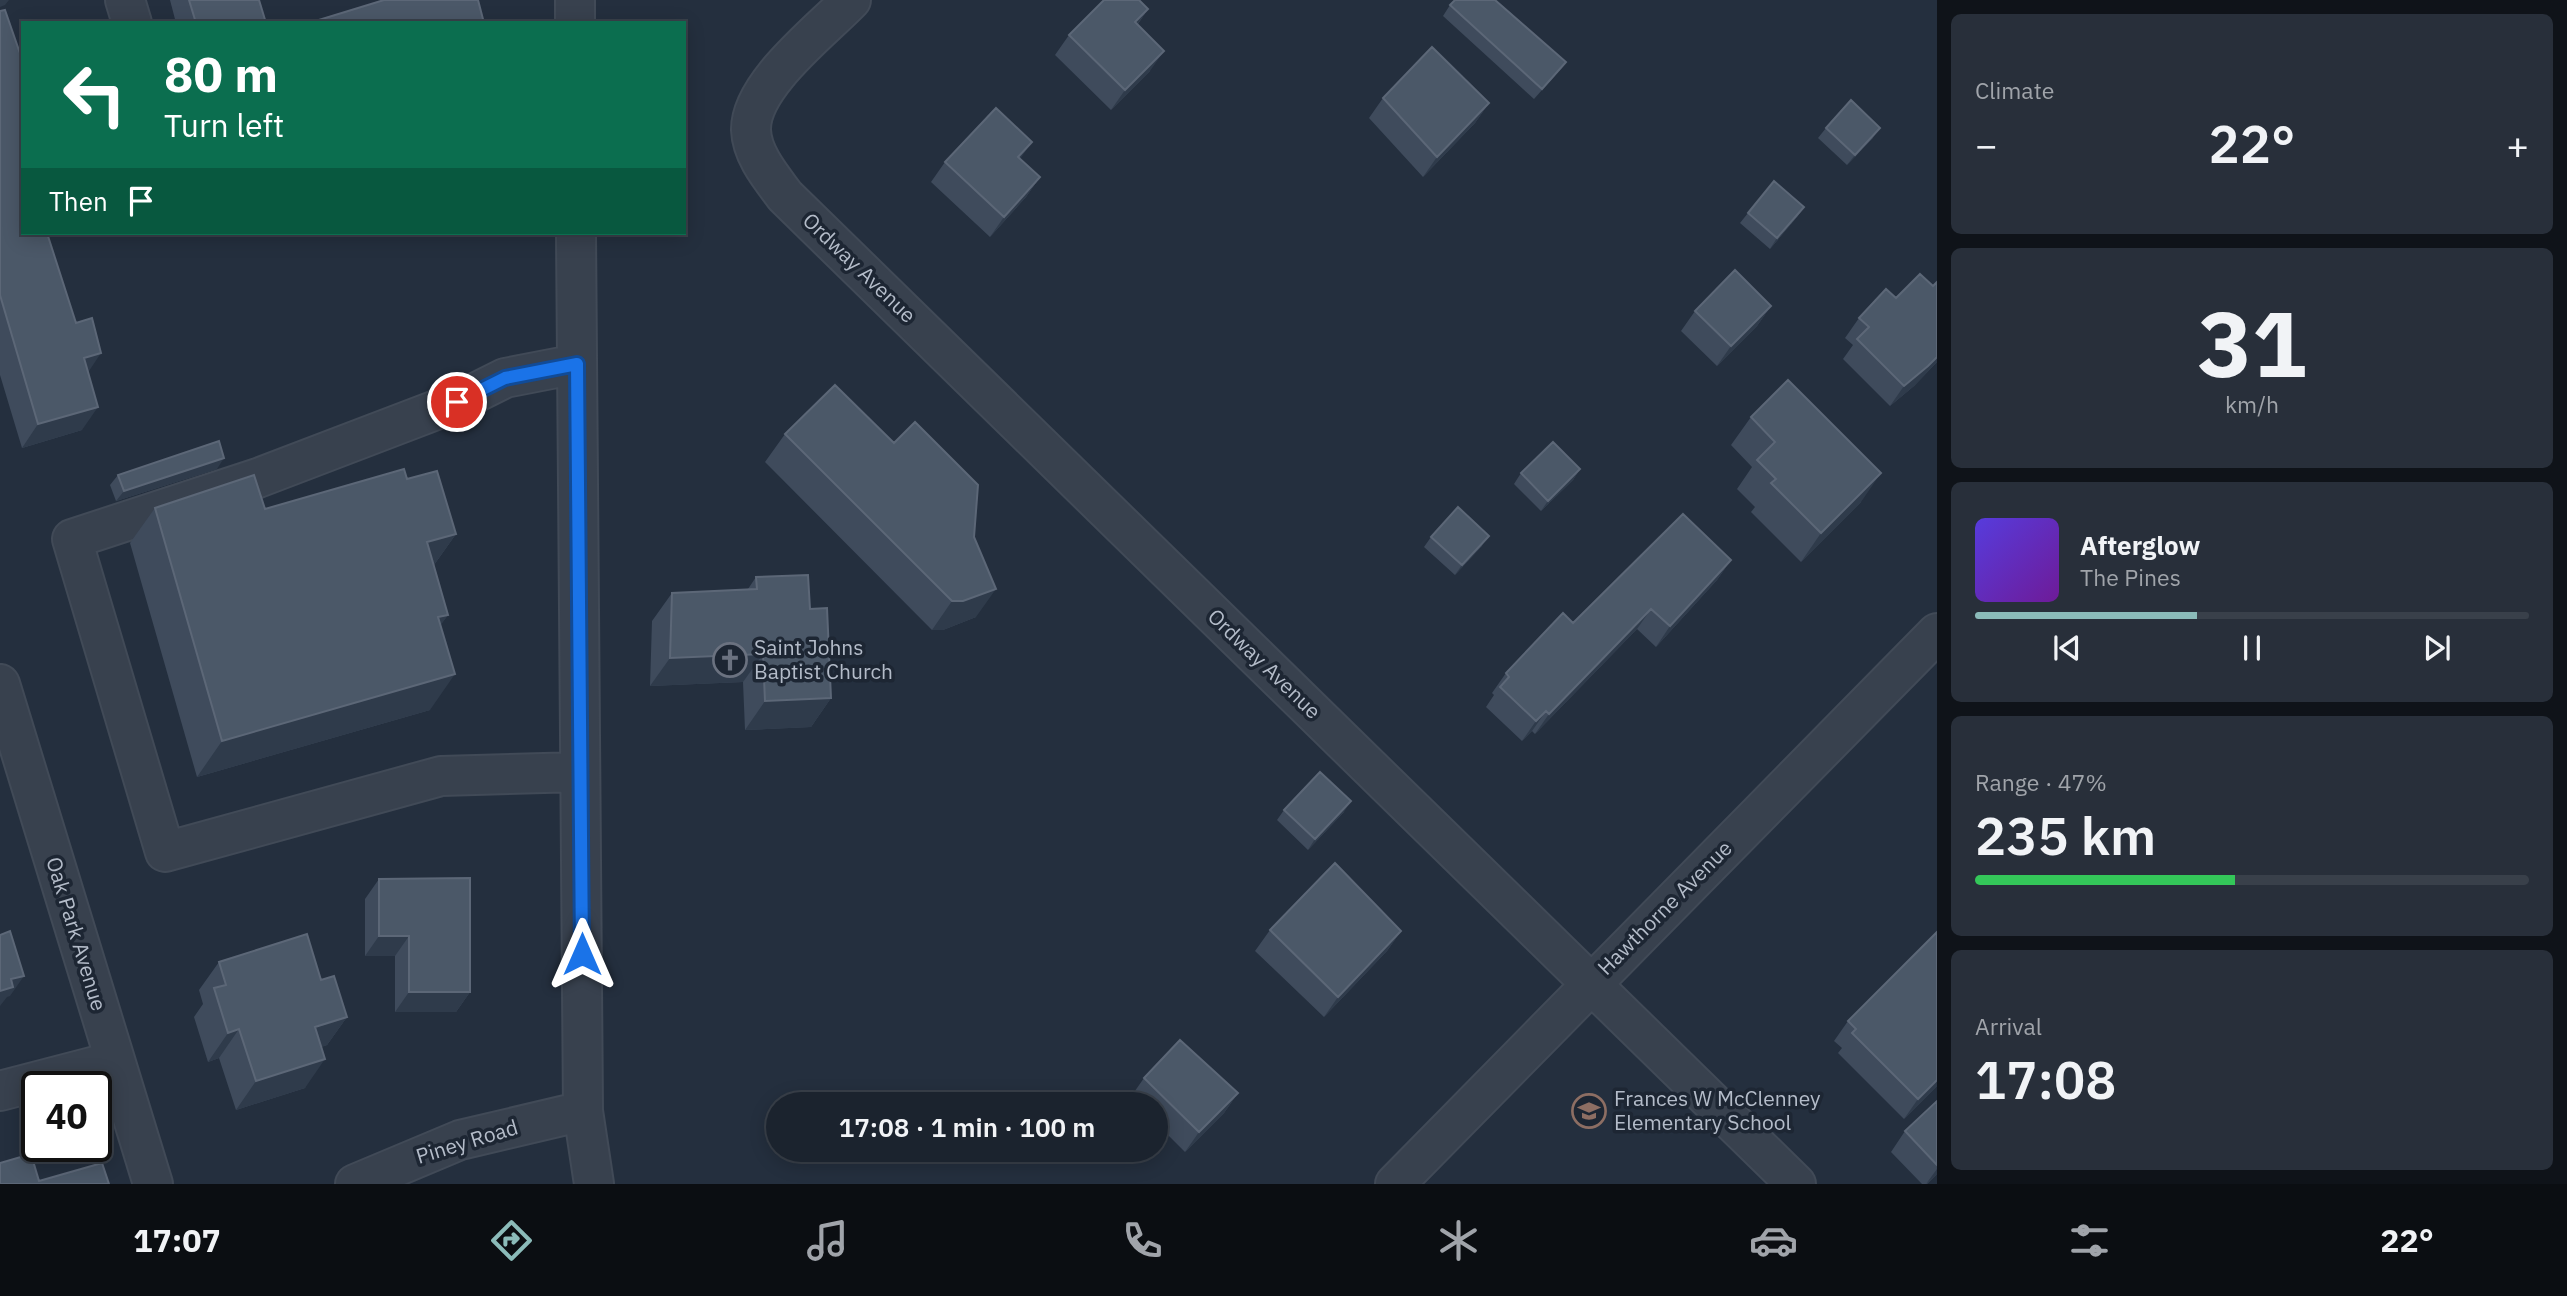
<!DOCTYPE html>
<meta charset="utf-8">
<style>
body{margin:0;font-family:"IBM Plex Sans",sans-serif;background:#282f3a;color:#f1f3f6;height:100vh;display:flex;flex-direction:column;font-size:26px;white-space:nowrap}
*{box-sizing:border-box;margin:0}
p{font-size:23px;color:#a0a4aa}
.icon{flex:none;width:38px;height:38px;fill:none;stroke:currentColor;stroke-width:2;stroke-linecap:round;stroke-linejoin:round}
.map{position:relative;flex:1;overflow:hidden}
.panel{display:flex;flex-direction:column;gap:14px;padding:14px;background:#0f1319;width:630px}
.panel>*{flex:none}
.banner{position:absolute;left:21px;top:21px;width:665px;height:214px;border-radius:0px;box-shadow:0 4px 18px #0003,0 0 0 2px #39404a;background:#0b6e4f;color:#fff;overflow:hidden}
.speed{position:absolute;left:21px;top:1071px;display:flex;gap:14px;font-size:35px;font-weight:700;text-align:center}
.speed>*{display:grid;place-content:center;width:91px;height:91px;border-radius:50%;background:#1b232e;box-shadow:0 4px 18px #0003,0 0 0 2px #39404a;line-height:1}
.speed .limit{border:4px solid #111;border-radius:10px;background:#fff;color:#111}
.pin{position:absolute;display:grid;place-items:center;width:60px;height:60px;color:#fff;margin:-30px;border:4px solid #fff;border-radius:50%;box-shadow:0 2px 7px #0007}
.me{position:absolute;width:77px;margin:-38px;rotate:0deg;stroke-linejoin:round;filter:drop-shadow(0 0 5px #0008)}
.turn{display:flex;align-items:center;gap:24px;height:147px;padding:0 28px;font-size:32px}
.turn .icon{width:91px;height:91px;stroke-width:2.5}
.turn b{display:block;font-size:49px;line-height:60px}
.then{display:flex;align-items:center;height:66px;padding:0 28px;background:#0003;gap:14px;font-size:26px}
.big{font-size:52px;font-weight:600;line-height:1.1}
.panel .tile{flex:1;display:flex;flex-direction:column;justify-content:center;gap:10px;min-width:0;padding:0 24px;border-radius:10px;background:#282f3a}
.panel .dial{align-items:center;gap:0}
.dial b{font-size:91px;line-height:1}
.song{display:flex;align-items:center;gap:21px}
.cover{width:84px;height:84px;border-radius:10px;background:linear-gradient(135deg,hsl(250 70% 55%),hsl(280 70% 35%))}
.played{height:7px;border-radius:4px;background:linear-gradient(90deg,#8bbbb9 40%,#39404a 40%)}
.keys{display:flex;justify-content:space-around;direction:ltr}
.heat{display:flex;justify-content:space-between;align-items:center;font-size:38px;direction:ltr}
.charge{height:10px;border-radius:5px;background:linear-gradient(90deg,#34c759 47%,#39404a 0)}
.trip{position:absolute;left:766px;top:1092px;width:402px;height:70px;border-radius:35px;background:#1b232e;box-shadow:0 4px 18px #0003,0 0 0 2px #39404a;font-weight:600;line-height:70px;text-align:center}
.dock{display:flex;height:112px;justify-content:space-around;align-items:center;background:#0b0e12;color:#a0a4aa}
.dock .icon{width:49px;height:49px}
.dock .active{color:#8bbbb9}
.dock b{font-size:32px;color:#f1f3f6}
main{display:flex;flex:1;min-height:0}
.map>svg:first-child{display:block}
.lines{fill:none;stroke-linecap:round;stroke-linejoin:round}
.minor-casing{stroke:#414a57;stroke-width:42}
.minor{stroke:#38414e;stroke-width:38}
.wall{fill:#3f4b5c}
.shaded-wall{fill:#2f3b4b}
.building{fill:#4b5868;stroke:#5c6777;stroke-width:2}
.route-casing{stroke:#114b97;stroke-width:18}
.route{stroke:#1a73e8;stroke-width:12}
.labels{text-anchor:middle;stroke-width:7;stroke-linejoin:round;paint-order:stroke}
.street-label{font-size:21px;fill:#b4bcc9;stroke:#1d2633}
.poi-label{font-size:21px;fill:#b4bcc9;stroke:#1d2633;text-anchor:start}
</style>
<main>
<div class="map">
<svg width="1937" height="1184" viewBox="0 0 1937 1184">
<rect width="100%" height="100%" fill="#242f3e"/>
<g class="lines">
<g class="minor-casing">
<path id="minor" d="M125,0L132,23
M575,0V23
M851,0C821,31 750,85 751,130C752,155 771,177 785,196L1796,1184
M576,233L583,1111L594,1184
M577,364L505,378L457,402L258,478L72,539L165,852L441,776L580,772
M0,684L153,1184
M0,1091L115,1061
M355,1184L460,1140L583,1111
M1395,1184L1937,633"/>
</g>
<use href="#minor" class="minor"/>
</g>
<path class="wall" d="M170,0H259L266,23H176Z
M1450,5L1558,72L1534,99L1443,16Z
M1148,9L1138,24L1150,71L1111,110L1055,55L1069,35Z
M0,11L23,233L88,372L82,430L22,448L0,375Z
M1383,98L1489,103L1475,123L1423,177L1369,118Z
M1826,128L1873,138L1847,165L1818,138Z
M1020,159L1040,177L1026,197L990,237L931,182L945,162Z
M1804,207L1797,217L1770,249L1740,223L1748,213Z
M1937,282V362L1914,386L1890,406L1843,359L1853,345L1845,338L1859,318L1896,298L1933,286Z
M1771,306L1757,326L1717,366L1681,331L1695,311Z
M1751,417L1861,502L1801,562L1751,512L1755,507L1737,489L1752,467L1731,445Z
M785,434L976,617L943,630H932L765,462Z
M217,469L116,501L110,485L118,475Z
M1580,469L1573,480L1541,511L1514,484L1521,473Z
M407,479L456,534L434,565L448,615L440,625L430,710L197,777L130,543L155,508L265,509Z
M1431,537L1482,546L1455,575L1424,547Z
M1731,560L1717,580L1656,647L1637,629L1535,734L1532,731L1522,741L1486,707L1494,695L1492,693L1506,673L1573,623Z
M756,577L810,609L831,698L811,727L745,730L743,682L650,686L652,621L672,593L748,589Z
M1284,810L1344,812L1308,850L1277,820Z
M379,879L470,992L456,1012H395V956H365V899Z
M1270,930L1401,931L1387,951L1324,1017L1255,951Z
M1937,932V1086L1904,1119L1838,1053L1842,1048L1834,1041L1848,1021Z
M219,962L321,980L347,1017L327,1045L321,1047L305,1088L236,1110L219,1058L208,1062L194,1017L203,1004L199,990Z
M1144,1078L1238,1093L1224,1113L1185,1152L1157,1124V1104H1136L1130,1098Z
M1937,1101V1174L1927,1184H1922L1891,1152L1905,1131Z"/>
<path class="shaded-wall" d="M0,0H9L5,5L0,7Z
M1148,9L1134,29L1135,22Z
M1164,51L1150,71L1111,110L1125,90Z
M1489,103L1475,123L1423,177L1437,157Z
M1880,128L1873,138L1847,165L1855,155Z
M1032,142L1018,162V157Z
M1040,177L1026,197L990,237L1004,217Z
M1804,207L1797,217L1770,249L1777,238Z
M1771,306L1757,326L1717,366L1731,346Z
M101,353L85,377L84,358Z
M1937,357V362L1914,386L1890,406L1904,386Z
M98,407L82,430L22,448L38,424Z
M224,458L217,469L116,501L124,491Z
M1580,469L1573,480L1541,511L1548,501Z
M1881,473L1861,502L1801,562L1821,533Z
M456,534L431,569L427,542Z
M1489,536L1482,546L1455,575L1462,565Z
M1731,560L1717,580L1656,647L1670,626Z
M996,589L976,617L943,630H932L952,601Z
M1651,609L1637,629L1535,734L1549,714Z
M448,615L423,650L438,617Z
M763,654L743,682L650,686L670,658Z
M455,674L430,710L197,777L222,741Z
M831,698L811,727L745,730L765,701Z
M1546,711L1532,731L1522,741L1536,721Z
M1351,801L1344,812L1308,850L1315,839Z
M1401,931L1387,951L1324,1017L1338,997Z
M379,936H409L395,956H365Z
M24,976L10,996L7,997L0,1006V991L11,979Z
M409,992H470L456,1012H395Z
M347,1017L327,1045L295,1056L315,1027Z
M239,1029L219,1058L208,1062L228,1033Z
M325,1059L305,1088L236,1110L256,1081Z
M1937,1080V1086L1904,1119L1918,1099Z
M1238,1093L1224,1113L1185,1152L1199,1132Z
M1937,1169V1174L1926,1184Z"/>
<path class="building" d="M189,0H259L266,23H196Z
M384,0H478L484,23H309Z
M1104,0H1139L1148,9L1135,22L1164,51L1125,90L1069,35Z
M1455,0H1495L1566,62L1542,89L1450,5Z
M5,10L23,62V233H47L76,323L92,318L101,353L84,358L98,407L38,424L0,295V11Z
M1432,47L1489,103L1437,157L1383,98Z
M1851,100L1880,128L1855,155L1826,128Z
M996,108L1032,142L1018,157L1040,177L1004,217L945,162Z
M1774,181L1804,207L1777,238L1748,213Z
M1735,270L1771,306L1731,346L1695,311Z
M1920,274L1933,286L1937,282V357L1928,366L1904,386L1857,339L1869,327L1859,318L1886,289L1896,298Z
M1788,380L1881,473L1821,533L1771,483L1776,479L1757,460L1775,442L1751,417Z
M835,385L894,443L915,422L978,485L974,537L996,589L963,601H952L785,434Z
M219,441L224,458L124,491L118,475Z
M1553,442L1580,469L1548,501L1521,473Z
M404,469L407,479L437,471L456,534L427,542L448,615L438,617L455,674L222,741L155,508L254,475L265,509Z
M1458,507L1489,536L1462,565L1431,537Z
M1683,514L1731,560L1670,626L1651,609L1549,714L1546,711L1536,721L1500,687L1509,677L1506,673L1563,613L1573,623Z
M808,575L810,609L827,608L831,698L765,701L763,654L670,658L672,593L757,589L756,577Z
M1320,772L1351,801L1315,839L1284,810Z
M1335,863L1401,931L1338,997L1270,930Z
M470,878V992H409V936H379V879Z
M10,931L24,976L11,979L13,987L0,991V935Z
M1937,932V1080L1918,1099L1852,1033L1856,1029L1848,1021Z
M307,934L321,980L334,976L347,1017L315,1027L325,1059L256,1081L239,1029L228,1033L214,988L226,985L219,962Z
M1180,1040L1238,1093L1199,1132L1144,1078Z
M1937,1101V1165L1905,1131Z
M31,1154L39,1181L102,1163L109,1184H0V1163Z"/>
<g class="lines">
<g class="route-casing">
<path id="route" d="M457,402L505,378L577,364L582,954"/>
</g>
<use href="#route" class="route"/>
</g>
<defs>
<g id="church-ring" transform="scale(1.75)"><circle r="9.5" fill="#1d2633" stroke="#6b7280" stroke-width="1.5"/><path d="M-1.2-6h2.4v3.5h3.3v2.4h-3.3V6h-2.4V-.1h-3.3v-2.4h3.3Z" fill="#6b7280"/></g>
<g id="school-ring" transform="scale(1.75)"><circle r="9.5" fill="#1d2633" stroke="#8d6e63" stroke-width="1.5"/><path d="M0-5L7-2L0 1L-7-2ZM-4 1L0 2.5L4 1V4Q0 6-4 4Z" fill="#8d6e63"/></g>
</defs>
<g fill-rule="evenodd">
<use href="#church-ring" x="730" y="660"/>
<use href="#school-ring" x="1589" y="1111"/>
</g>
<g class="labels">
<g class="street-label">
<text transform="translate(859 268) rotate(44)" y="7">Ordway Avenue</text>
<text transform="translate(1264 664) rotate(44)" y="7">Ordway Avenue</text>
<text transform="translate(1665 908) rotate(-45)" y="7">Hawthorne Avenue</text>
<text transform="translate(76 934) rotate(73)" y="7">Oak Park Avenue</text>
<text transform="translate(467 1142) rotate(-17)" y="7">Piney Road</text>
</g>
<g class="poi-label">
<text x="754" y="655">Saint Johns<tspan x="754" dy="24">Baptist Church</tspan></text>
<text x="1614" y="1106">Frances W McClenney<tspan x="1614" dy="24">Elementary School</tspan></text>
</g>
</g>
</svg>
<div class="speed"><div class="limit">40</div></div>
<div class="pin" style="left:457px;top:402px;background:#d93025"><svg class="icon" aria-label="arrive" viewBox="0 0 24 24"><path d="M6 21V4h12l-3 4 3 4H6"/></svg></div>
<svg class="me" style="left:582px;top:954px" viewBox="-20 -20 40 40"><path d="M0-17L14 15 0 8-14 15z" fill="#1a73e8" stroke="#fff" stroke-width="4"/></svg>
<div class="trip">17:08 · 1 min · 100 m</div>
<div class="banner">
<div class="turn"><svg class="icon" aria-label="left" viewBox="0 0 24 24"><path d="M17 20v-9H6M10 6l-5 5 5 5"/></svg><div><b>80 m</b>Turn left</div></div>
<div class="then">Then<svg class="icon" aria-label="arrive" viewBox="0 0 24 24"><path d="M6 21V4h12l-3 4 3 4H6"/></svg></div>
</div>
</div>
<section class="panel">
<div class="tile"><p>Climate</p>
<div class="heat"><a>−</a><b class="big">22°</b><a>+</a></div>
</div>
<div class="tile dial"><b>31</b><p>km/h</p></div>
<div class="tile">
<div class="song"><i class="cover"></i><div><b>Afterglow</b><p>The Pines</p></div></div>
<div class="played"></div>
<div class="keys"><svg class="icon" aria-label="previous" viewBox="0 0 24 24"><path d="M18 5L8 12l10 7zM5 5v14"/></svg><svg class="icon" aria-label="pause" viewBox="0 0 24 24"><path d="M8 5v14M16 5v14"/></svg><svg class="icon" aria-label="next" viewBox="0 0 24 24"><path d="M6 5l10 7-10 7zM19 5v14"/></svg></div>
</div>
<div class="tile"><p>Range · 47%</p><b class="big">235 km</b><div class="charge"></div></div>
<div class="tile"><p>Arrival</p><b class="big">17:08</b></div>
</section>
</main>
<nav class="dock">
<b>17:07</b>
<svg class="icon active" aria-label="directions" viewBox="0 0 24 24"><path d="M12 3l9 9-9 9-9-9zM9 14v-3h6M13 9l2 2-2 2"/></svg>
<svg class="icon" aria-label="music" viewBox="0 0 24 24"><path d="M9 18V5l10-2v13"/><circle cx="6" cy="18" r="3"/><circle cx="16" cy="16" r="3"/></svg>
<svg class="icon" aria-label="phone" viewBox="0 0 24 24"><path d="M5 4h4l2 5-3 2q2 4 5 5l2-3 5 2v4C11 20 4 13 5 4z"/></svg>
<svg class="icon" aria-label="climate" viewBox="0 0 24 24"><path d="M12 3v18M4 7l16 10M4 17L20 7"/></svg>
<svg class="icon" aria-label="car" viewBox="0 0 24 24"><path d="M5 17H2v-5l4-1 3-4h7l3 4 3 1v5h-3M9 17h6M6 11h13"/><circle cx="7" cy="17" r="2"/><circle cx="17" cy="17" r="2"/></svg>
<svg class="icon" aria-label="filters" viewBox="0 0 24 24"><path d="M4 7h16M4 17h16"/><circle cx="9" cy="7" r="2"/><circle cx="15" cy="17" r="2"/></svg>
<b>22°</b>
</nav>
